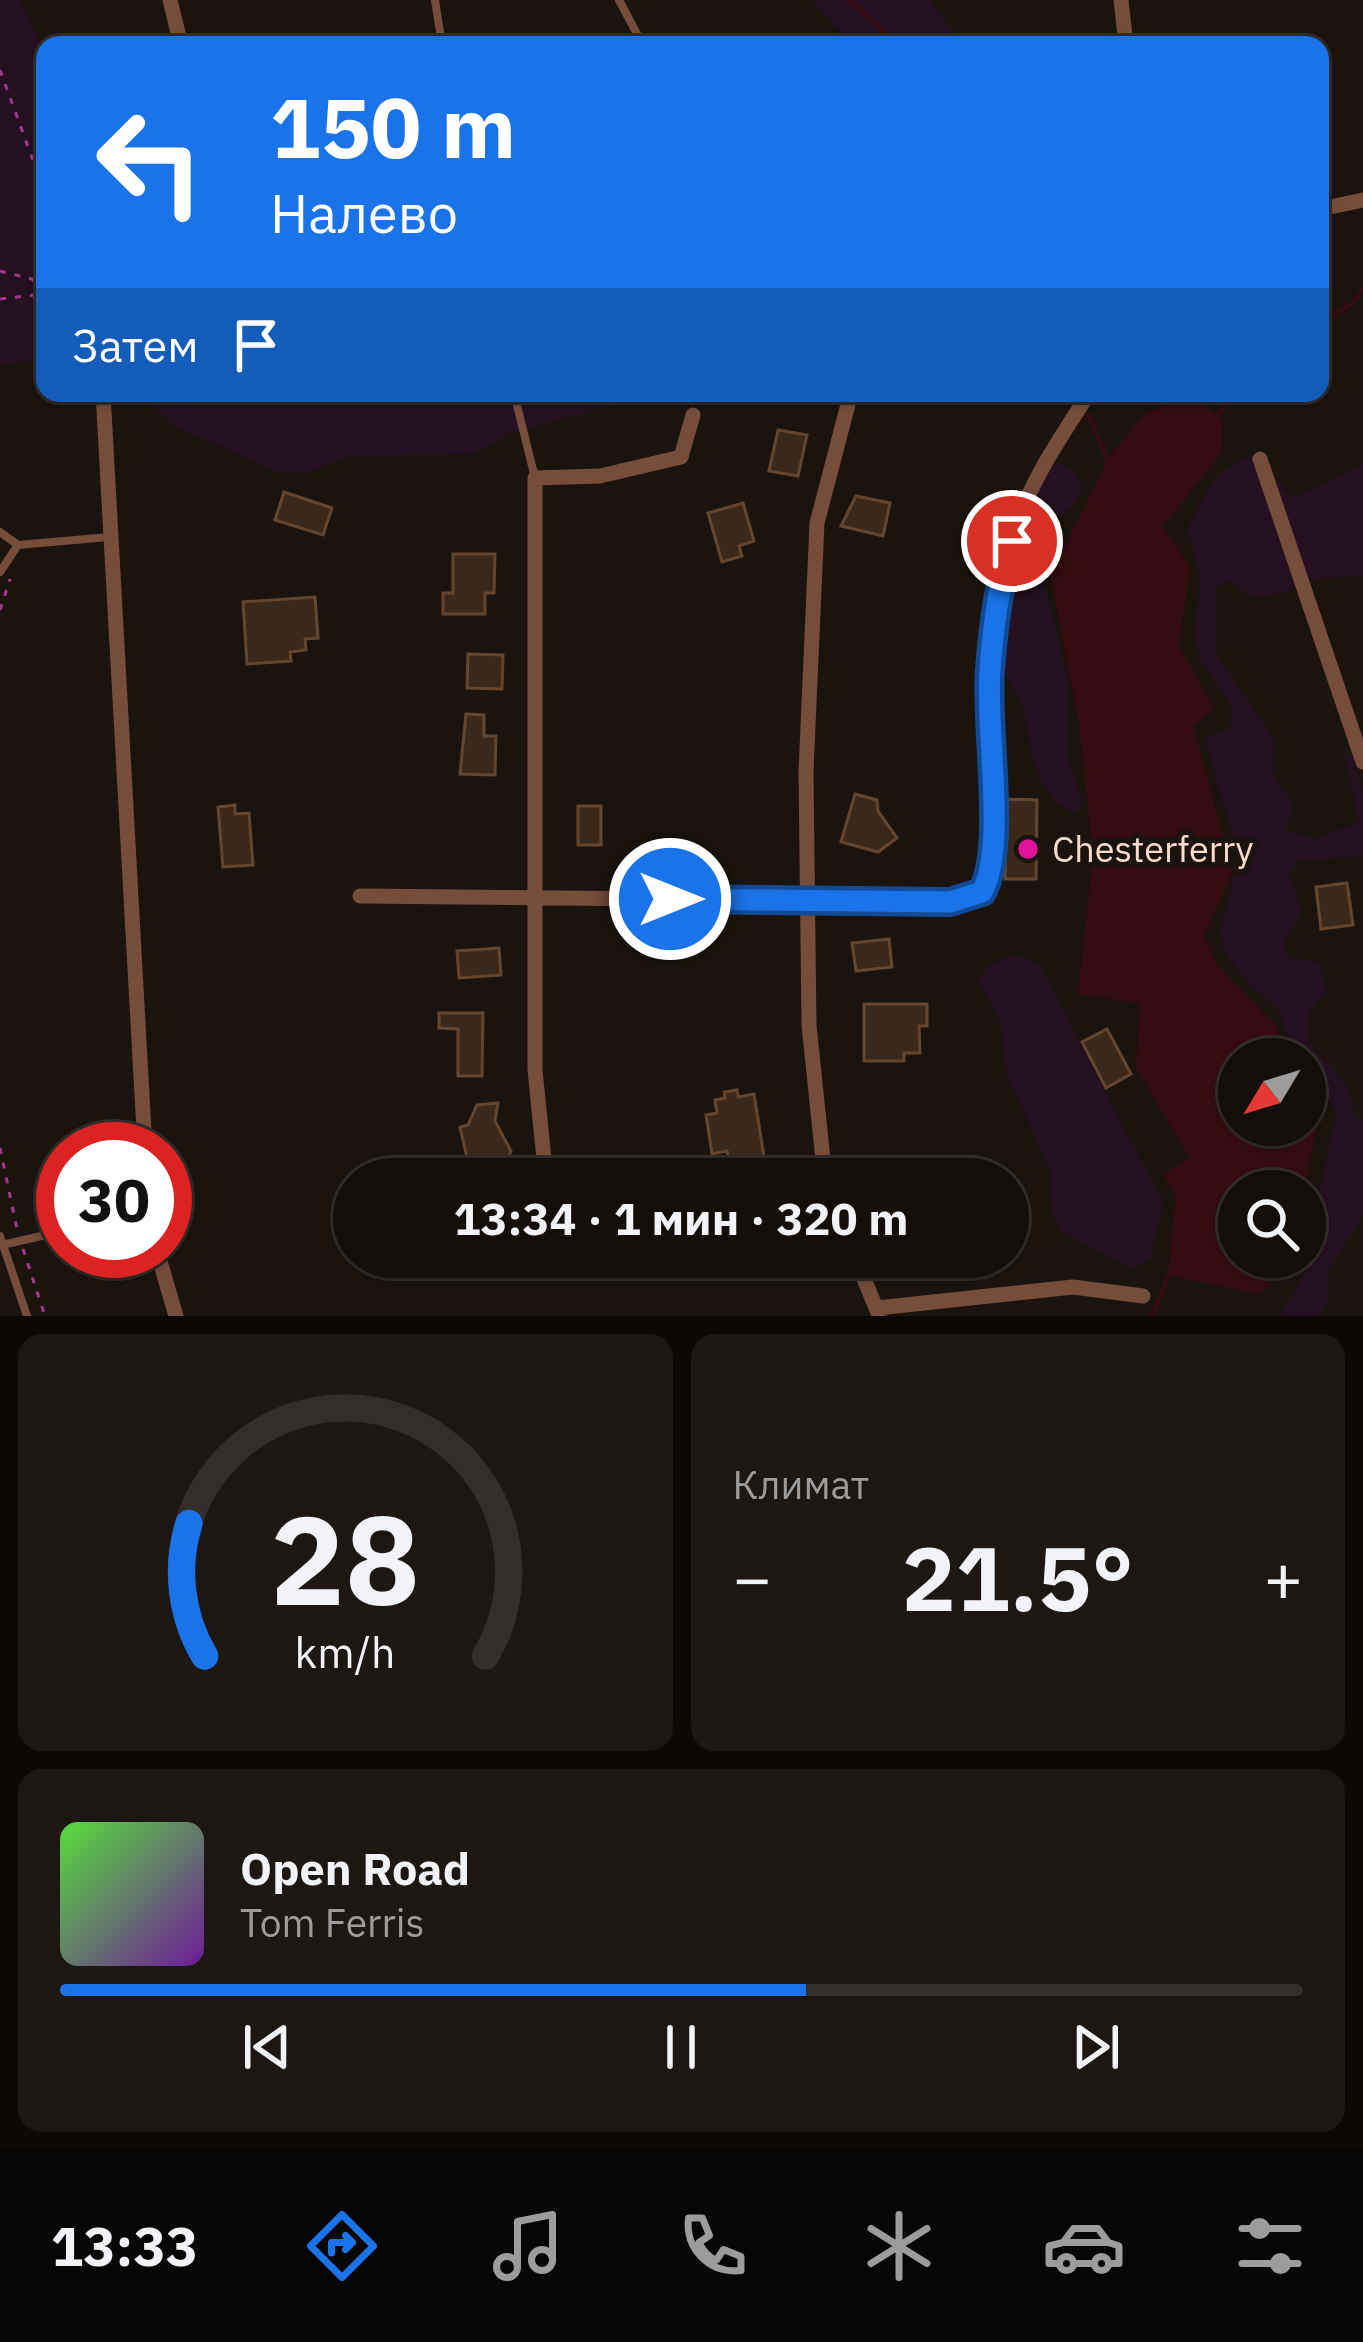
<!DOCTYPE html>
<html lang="ru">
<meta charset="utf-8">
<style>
body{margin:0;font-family:"IBM Plex Sans",sans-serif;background:#1d1713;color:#f1f3f6;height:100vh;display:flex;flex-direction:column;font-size:45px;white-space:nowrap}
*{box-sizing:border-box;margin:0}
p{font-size:39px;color:#9d9c9c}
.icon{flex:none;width:66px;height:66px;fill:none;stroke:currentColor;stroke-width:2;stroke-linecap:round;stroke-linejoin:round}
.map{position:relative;height:1316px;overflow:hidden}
.details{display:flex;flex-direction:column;gap:18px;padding:18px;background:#0b0806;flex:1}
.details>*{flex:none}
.hud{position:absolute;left:36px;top:36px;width:1293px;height:366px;border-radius:24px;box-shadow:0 3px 9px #0004,0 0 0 3px #332e2b;background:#1a73e8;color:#fff;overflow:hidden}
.needle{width:78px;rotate:232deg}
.controls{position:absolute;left:1218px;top:1038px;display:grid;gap:24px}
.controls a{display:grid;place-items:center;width:108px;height:108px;border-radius:50%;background:#140e0a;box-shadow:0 3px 9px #0004,0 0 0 3px #332e2b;font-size:60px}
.speed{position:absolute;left:36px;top:1122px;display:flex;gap:24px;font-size:60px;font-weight:700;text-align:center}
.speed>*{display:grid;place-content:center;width:156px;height:156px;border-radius:50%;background:#140e0a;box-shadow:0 3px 9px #0004,0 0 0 3px #332e2b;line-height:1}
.speed .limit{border:18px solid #d22;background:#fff;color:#111}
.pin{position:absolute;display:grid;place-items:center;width:102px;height:102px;color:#fff;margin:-51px;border:6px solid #fff;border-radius:50%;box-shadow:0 3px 12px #0007}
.me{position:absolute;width:132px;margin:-66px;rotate:90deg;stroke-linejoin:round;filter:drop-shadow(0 0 9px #0008)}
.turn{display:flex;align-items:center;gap:42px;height:252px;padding:0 36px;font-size:54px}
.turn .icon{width:156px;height:156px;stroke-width:2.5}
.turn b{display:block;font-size:84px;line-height:102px}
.then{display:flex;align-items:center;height:114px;padding:0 36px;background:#0003;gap:24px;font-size:45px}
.big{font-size:90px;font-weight:700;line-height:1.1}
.details .tile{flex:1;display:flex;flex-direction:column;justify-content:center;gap:18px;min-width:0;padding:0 42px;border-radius:24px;background:#1d1713}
.details .dial{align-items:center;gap:0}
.dial svg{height:312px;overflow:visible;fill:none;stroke:#332e2b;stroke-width:7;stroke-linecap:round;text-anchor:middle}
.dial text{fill:#f1f3f6;stroke:none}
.song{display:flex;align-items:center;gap:36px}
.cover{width:144px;height:144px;border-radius:18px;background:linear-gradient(135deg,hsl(110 70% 55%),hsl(280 70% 35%))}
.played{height:12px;border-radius:6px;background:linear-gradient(90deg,#1a73e8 60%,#332e2b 60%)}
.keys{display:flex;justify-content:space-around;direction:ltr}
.heat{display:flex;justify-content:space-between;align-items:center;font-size:66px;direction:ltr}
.details .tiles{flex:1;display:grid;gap:18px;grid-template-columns:1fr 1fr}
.tile:last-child{grid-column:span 2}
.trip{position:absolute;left:333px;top:1158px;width:696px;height:120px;border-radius:60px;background:#140e0a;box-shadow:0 3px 9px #0004,0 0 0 3px #332e2b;font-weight:700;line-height:120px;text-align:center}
.tabs{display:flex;height:192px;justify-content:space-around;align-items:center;background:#080604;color:#9d9c9c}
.tabs .icon{width:84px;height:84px}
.tabs .on{color:#1a73e8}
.tabs b{font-size:54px;color:#f1f3f6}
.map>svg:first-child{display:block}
.green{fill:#241020}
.water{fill:#340c11}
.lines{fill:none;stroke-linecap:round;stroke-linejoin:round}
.stream{stroke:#340c11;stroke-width:4.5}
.building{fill:#3a281a;stroke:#64462e;stroke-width:3}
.path{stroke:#a3378f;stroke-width:3;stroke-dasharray:6 9;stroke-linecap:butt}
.service{stroke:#764c3b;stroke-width:8}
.minor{stroke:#764c3b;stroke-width:15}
.route-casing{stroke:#114b97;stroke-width:30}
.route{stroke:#1a73e8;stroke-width:21}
.poi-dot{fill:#de1399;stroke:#1b130d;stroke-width:4.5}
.labels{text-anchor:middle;stroke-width:12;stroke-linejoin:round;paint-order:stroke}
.poi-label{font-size:36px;fill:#fbdccb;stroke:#1b130d;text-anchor:start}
</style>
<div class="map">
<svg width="1363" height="1316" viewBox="0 0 1363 1316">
<rect width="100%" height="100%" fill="#1b130d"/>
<path class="green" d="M0,0H20L45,49V359L0,365Z
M812,0H930L963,45H853Z
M140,393L175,397L659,393L512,432L472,454L349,456L307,473L277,472L173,425Z
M1253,455L1294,498L1363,464V576L1296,580L1289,592L1254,597L1228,581L1216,588V654L1274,739L1273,775L1293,804L1286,831L1315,839L1359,822L1345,756L1352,755L1363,794V856L1296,861L1288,872L1302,910L1284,944L1290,958L1319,962L1327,991L1309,1012L1308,1041L1349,1088L1354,1116L1363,1121V1216L1328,1271L1327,1304L1318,1316H1280L1329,1234L1319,1192L1338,1111L1305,1074V1059H1295L1278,1008L1250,985L1225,952L1220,933L1239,855L1205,740L1230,728L1232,707L1200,659L1195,638L1200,578L1188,527C1204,496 1218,466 1253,455Z
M1055,463C1102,477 1076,508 1050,525L1041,568L1068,682L1067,756L1083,805L1074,814C1033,792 1032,751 1024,710C1020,692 1003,676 1002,659C997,599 1017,509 1055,463Z
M1015,954L1040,966L1163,1203L1151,1258L1133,1269L1061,1231L1052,1213L1050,1169L1007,1075L1000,1018L978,981L990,965Z"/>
<path class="water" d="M1197,400L1222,419V452L1163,526L1190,567L1179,645L1214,709L1193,726L1233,871L1204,936L1218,966L1278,1027L1280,1059H1239V1125H1305V1090L1321,1111L1304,1186L1315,1229L1305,1241V1191H1239V1257H1292L1260,1294L1168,1275L1176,1196L1163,1175L1189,1157L1136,1068L1140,1003L1078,994L1093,856L1079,723L1050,574L1108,458L1145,414L1175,401Z"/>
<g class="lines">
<path class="stream" d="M849,0L900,45
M1320,322L1352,304L1363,289
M1088,414L1109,464
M1214,420L1236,393
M1152,1316L1169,1275"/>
</g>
<path class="building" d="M778,430L807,435L798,476L769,471Z
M284,492L332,508L323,535L275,520Z
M856,496L890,503L883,536L841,526Z
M743,503L754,541L739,546L742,556L722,562L708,513Z
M453,554H495L494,593H485V614H443V593H453Z
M315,597L318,638L305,639L306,650L290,652L291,661L247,664L243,602Z
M468,654L503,655L502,689L467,688Z
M466,714L484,715V736H496L495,775L460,774Z
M855,794L877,800L878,811L897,838L878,852L841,842Z
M1006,799L1037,800L1036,879H1005Z
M235,805V814L249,813L253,865L223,867L218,807Z
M578,806H601V845H578Z
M1347,883L1353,925L1321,929L1316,887Z
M889,939L892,967L856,971L852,943Z
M499,948L501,975L459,978L457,951Z
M864,1004H927V1026H919L920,1053H904V1061H864Z
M439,1013H483L482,1076H458V1029L439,1028Z
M1107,1029L1131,1074L1106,1088L1082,1042Z
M737,1090L738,1097L754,1094L765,1163L730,1169L727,1151L712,1154L706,1115L717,1113L715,1100L725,1098L724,1092Z
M498,1103L495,1121L511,1151L504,1168L468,1162L460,1127L468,1125L477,1105Z"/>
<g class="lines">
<path class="path" d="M0,70L45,193
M0,271L32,279L45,294
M0,299L43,294
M0,610L10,579
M0,1148L17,1229
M23,1249L45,1316"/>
<path class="service" d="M435,0L442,45
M619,0L643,45
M514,393L535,478
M0,532L18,545L109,537
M0,572L18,545
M0,1236L27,1316
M2,1245L63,1231"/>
<path class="minor" d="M170,0L181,45
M1121,0L1126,45
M1320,209L1363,200
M103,393L145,1149
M1260,459L1363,762
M360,896L950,902L982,892L991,876C996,754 976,630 1021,513C1037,471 1065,431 1089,393
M546,1179L535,1070V478L600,476L681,457L693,415
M825,1179L809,1025L806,771L817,523L851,393
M157,1251L176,1316
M560,1257L562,1264
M855,1257L879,1315
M877,1308L1073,1287L1143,1296"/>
</g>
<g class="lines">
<g class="route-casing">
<path id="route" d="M670,899L950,902L982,892C1007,847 985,727 990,670C993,627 999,582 1012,541"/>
</g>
<use href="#route" class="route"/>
</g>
<circle class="poi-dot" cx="1028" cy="849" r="12"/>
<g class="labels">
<g class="poi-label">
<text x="1052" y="862">Chesterferry</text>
</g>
</g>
</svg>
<div class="controls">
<a><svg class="needle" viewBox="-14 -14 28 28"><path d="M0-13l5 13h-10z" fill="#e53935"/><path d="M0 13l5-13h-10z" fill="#9d9c9c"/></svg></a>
<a><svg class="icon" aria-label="search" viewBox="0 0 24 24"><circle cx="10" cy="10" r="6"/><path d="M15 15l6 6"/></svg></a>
</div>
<div class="speed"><div class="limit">30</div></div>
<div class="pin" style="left:1012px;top:541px;background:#d93025"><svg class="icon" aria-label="arrive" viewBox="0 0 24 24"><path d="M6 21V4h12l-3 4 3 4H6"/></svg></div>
<svg class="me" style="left:670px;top:899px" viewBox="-20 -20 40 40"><circle r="17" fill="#1a73e8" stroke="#fff" stroke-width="3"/><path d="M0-11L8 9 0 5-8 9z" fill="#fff"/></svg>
<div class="trip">13:34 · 1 мин · 320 m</div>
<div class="hud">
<div class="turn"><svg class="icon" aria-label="left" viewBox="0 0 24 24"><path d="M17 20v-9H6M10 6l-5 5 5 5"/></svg><div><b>150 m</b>Налево</div></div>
<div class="then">Затем<svg class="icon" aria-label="arrive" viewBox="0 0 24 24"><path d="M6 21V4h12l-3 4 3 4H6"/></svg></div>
</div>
</div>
<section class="details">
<div class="tiles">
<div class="tile dial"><svg viewBox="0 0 100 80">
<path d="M14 69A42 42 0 1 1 86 69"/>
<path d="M14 69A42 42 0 0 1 10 35" stroke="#1a73e8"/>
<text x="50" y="56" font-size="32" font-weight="700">28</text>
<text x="50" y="72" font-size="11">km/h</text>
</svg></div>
<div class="tile"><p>Климат</p>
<div class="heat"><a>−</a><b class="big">21.5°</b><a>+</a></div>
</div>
<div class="tile">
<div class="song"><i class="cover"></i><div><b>Open Road</b><p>Tom Ferris</p></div></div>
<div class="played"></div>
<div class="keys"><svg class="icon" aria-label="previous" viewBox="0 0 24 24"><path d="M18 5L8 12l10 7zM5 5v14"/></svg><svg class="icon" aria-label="pause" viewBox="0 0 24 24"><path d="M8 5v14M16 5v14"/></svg><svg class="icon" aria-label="next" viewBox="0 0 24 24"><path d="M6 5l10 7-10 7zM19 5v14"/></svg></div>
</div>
</div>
</section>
<nav class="tabs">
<b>13:33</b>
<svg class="icon on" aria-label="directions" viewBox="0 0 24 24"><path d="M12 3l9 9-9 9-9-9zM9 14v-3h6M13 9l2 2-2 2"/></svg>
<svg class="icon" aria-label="music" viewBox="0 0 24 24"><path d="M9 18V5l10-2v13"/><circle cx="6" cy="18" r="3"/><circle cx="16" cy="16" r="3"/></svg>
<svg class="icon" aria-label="phone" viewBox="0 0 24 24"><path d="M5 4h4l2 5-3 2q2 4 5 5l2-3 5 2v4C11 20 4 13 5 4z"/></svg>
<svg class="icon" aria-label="climate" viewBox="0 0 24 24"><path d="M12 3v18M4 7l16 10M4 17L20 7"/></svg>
<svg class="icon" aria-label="car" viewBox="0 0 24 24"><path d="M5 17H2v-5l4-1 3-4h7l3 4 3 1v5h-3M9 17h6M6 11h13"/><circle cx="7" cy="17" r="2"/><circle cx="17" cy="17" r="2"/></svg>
<svg class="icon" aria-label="filters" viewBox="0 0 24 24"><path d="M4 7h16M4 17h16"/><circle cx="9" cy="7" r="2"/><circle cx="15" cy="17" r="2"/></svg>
</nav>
